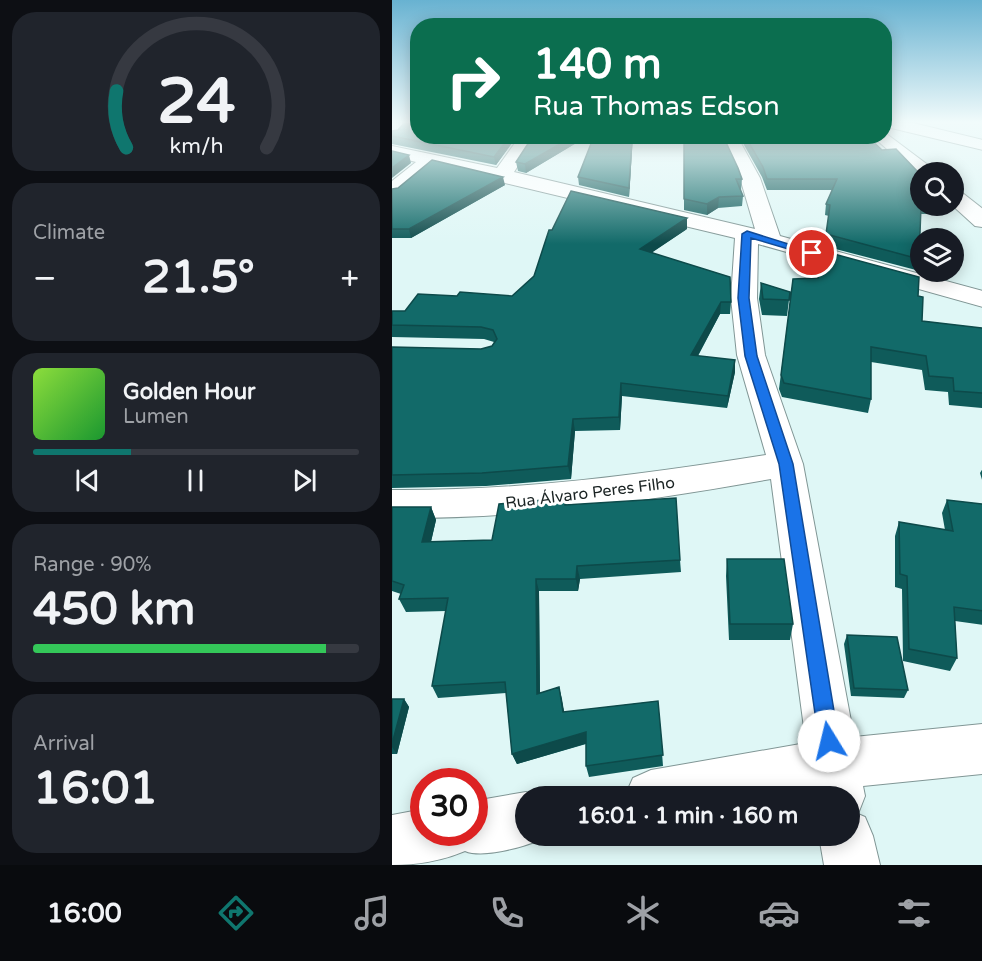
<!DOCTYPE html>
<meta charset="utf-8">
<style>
body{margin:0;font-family:"Varela Round",sans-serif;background:#20242c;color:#f1f3f6;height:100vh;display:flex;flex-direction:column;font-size:22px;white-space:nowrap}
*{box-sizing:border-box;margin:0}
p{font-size:20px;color:#9ea1a6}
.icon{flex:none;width:33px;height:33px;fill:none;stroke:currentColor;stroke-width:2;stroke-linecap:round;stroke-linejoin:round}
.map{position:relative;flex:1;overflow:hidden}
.side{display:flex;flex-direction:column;gap:12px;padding:12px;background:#0d0f14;width:392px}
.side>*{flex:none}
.banner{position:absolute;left:18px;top:18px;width:482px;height:126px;border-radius:24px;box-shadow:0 3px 15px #0003;background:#0b6e4f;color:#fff;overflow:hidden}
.buttons{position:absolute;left:518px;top:162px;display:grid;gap:12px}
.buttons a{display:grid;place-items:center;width:54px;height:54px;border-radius:50%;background:#171b24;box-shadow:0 3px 15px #0003;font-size:30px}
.speed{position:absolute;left:18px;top:768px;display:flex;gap:12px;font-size:30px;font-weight:700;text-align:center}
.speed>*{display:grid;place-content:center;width:78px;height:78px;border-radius:50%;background:#171b24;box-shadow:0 3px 15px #0003;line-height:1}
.speed .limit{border:9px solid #d22;background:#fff;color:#111}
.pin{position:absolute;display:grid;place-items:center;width:51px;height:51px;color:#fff;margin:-26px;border:3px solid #fff;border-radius:50%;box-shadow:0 2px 6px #0007}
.me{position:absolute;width:66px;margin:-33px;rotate:351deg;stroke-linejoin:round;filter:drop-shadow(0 0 4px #0008)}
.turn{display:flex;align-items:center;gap:21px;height:126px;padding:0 24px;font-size:27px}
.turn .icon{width:78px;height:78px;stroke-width:2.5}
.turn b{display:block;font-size:42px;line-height:51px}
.big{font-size:45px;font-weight:700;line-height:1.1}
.side .tile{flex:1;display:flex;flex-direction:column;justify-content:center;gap:9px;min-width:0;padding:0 21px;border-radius:24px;background:#20242c}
.side .dial{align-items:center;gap:0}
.dial svg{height:156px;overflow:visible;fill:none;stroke:#363941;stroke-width:7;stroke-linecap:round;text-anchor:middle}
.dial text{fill:#f1f3f6;stroke:none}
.song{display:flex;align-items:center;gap:18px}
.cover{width:72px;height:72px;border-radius:9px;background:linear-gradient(135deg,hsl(90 70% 55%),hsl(130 70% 35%))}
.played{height:6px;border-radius:3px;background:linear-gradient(90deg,#0f766e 30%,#363941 30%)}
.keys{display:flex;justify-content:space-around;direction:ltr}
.heat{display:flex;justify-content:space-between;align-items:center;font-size:33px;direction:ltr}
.charge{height:9px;border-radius:4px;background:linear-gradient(90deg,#34c759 90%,#363941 0)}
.trip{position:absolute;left:123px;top:786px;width:345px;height:60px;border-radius:30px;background:#171b24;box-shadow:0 3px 15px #0003;font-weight:700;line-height:60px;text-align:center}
.menu{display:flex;height:96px;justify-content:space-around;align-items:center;background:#090b0e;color:#9ea1a6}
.menu .icon{width:42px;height:42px}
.menu .current{color:#0f766e}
.menu b{font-size:27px;color:#f1f3f6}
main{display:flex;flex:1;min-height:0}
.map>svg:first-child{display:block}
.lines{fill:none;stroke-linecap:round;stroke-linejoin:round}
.street-casing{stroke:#809695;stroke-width:2}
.street{fill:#fff;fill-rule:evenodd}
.wall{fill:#0f5b5a}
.shaded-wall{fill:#0d4a4a}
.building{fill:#126a69;stroke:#0d4a4a;stroke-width:1.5}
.route{fill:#1a73e8;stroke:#114b97;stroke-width:1.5}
.labels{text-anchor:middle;stroke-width:6;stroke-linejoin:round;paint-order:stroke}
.street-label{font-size:16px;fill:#192222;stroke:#fff}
</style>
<main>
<section class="side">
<div class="tile dial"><svg viewBox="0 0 100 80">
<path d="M14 69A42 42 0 1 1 86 69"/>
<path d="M14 69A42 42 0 0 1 9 40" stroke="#0f766e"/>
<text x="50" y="56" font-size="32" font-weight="700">24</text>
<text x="50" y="72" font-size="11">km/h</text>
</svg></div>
<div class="tile"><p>Climate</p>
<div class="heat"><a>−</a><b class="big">21.5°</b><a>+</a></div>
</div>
<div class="tile">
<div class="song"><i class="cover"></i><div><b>Golden Hour</b><p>Lumen</p></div></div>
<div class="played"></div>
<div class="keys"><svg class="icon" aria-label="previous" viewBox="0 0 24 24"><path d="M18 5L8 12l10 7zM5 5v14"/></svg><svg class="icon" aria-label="pause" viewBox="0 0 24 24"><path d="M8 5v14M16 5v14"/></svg><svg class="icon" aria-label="next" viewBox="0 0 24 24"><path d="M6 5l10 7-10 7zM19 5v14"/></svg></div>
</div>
<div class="tile"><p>Range · 90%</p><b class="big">450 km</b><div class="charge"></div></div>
<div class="tile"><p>Arrival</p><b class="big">16:01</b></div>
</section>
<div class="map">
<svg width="591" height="865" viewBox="0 0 591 865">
<rect width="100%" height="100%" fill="#dff7f6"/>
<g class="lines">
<g class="street-casing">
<path id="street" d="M0,123H17L6,136L0,137Z
M493,123H521L591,140V150L495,127Z
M492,132L540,168L542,172H528V177L526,176L480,136H492Z
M128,136H145L122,172L363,229L348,178L328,136H345L368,178L388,236L591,291V307L366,244L365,298L373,355L411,464L462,737L591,724V774L471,786L473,796L466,814L473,817L481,836L488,865H432L427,836H458V796H421V793L401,796H233L241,778L259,770L414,743L379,479C250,502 131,519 0,518V490C126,491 249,475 374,455L345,355L339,298L343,238L42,166L7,195L0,197V181L24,162L0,156V146L105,168Z
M561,189L568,191L591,209V227L583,226L561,206Z
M134,792L144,796H134V836H154L153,838C134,846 92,859 73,851C49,861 26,865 0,865V815L32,809V832H82V801Z"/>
</g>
<use href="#street" class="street"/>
</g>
<path class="wall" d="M0,131L26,136H125L104,165L0,144Z
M141,136H196L134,173L126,171L124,162Z
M202,136H241L237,197L187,185L186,177Z
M292,136L350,179L349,190H348L351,196L350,206L326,208L315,215L292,210Z
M347,136H475L528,206H551L548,214H528L527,259L524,270L432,246L437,216L433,215L434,204L440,190H375L370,177Z
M113,185L19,238H0V189Z
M295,229L260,252L339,302L338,314H328L306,356L343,360V372L335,408L230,396L228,430L183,431L179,479L94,486L0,488V347L89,349L100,346L102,342L92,339L0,337V311H13L65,296H120Z
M401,279L526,296L530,321L591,328V408L557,405L556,392L533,390L530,370L479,362V399L476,413L390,397L387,389Z
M369,283L398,292L395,316L370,315L367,299Z
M591,468V483L588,473Z
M555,500L591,504V625L563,621L565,658L558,671L511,661L510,589L503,587V536L507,522L553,530L550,513Z
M174,504L288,560L289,572L188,579L186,591H147L148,693L167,687L172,712L266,701L271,766L197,777L194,766V744L125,764L120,754L114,693L46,698L40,686L54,611L14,612L7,599L9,594L0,591V507H39L44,520L39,542L100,540Z
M335,559L401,624L398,640H337L334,576Z
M455,635L516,690L512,698L459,696L452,644Z
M0,699H12L17,707L5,754H0Z"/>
<path class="shaded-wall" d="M118,136H125L104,165L102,157Z
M182,136H196L134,173L133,164Z
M240,136H241L237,197V188Z
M17,155L19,163L0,178V168Z
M111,177L113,185L19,238L17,229Z
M327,197L326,208L315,215V204Z
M295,218V229L249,260L248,249Z
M329,302L328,314L299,368V355Z
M343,360V372L335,408L336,396Z
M229,383L230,396L228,430L227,417Z
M181,419L183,431L179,479L176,466Z
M39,507L44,520L36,554L30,542Z
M185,566L188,579L186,591L184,579Z
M144,579L147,591L148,705L145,694Z
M167,687L170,699L174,723L171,712Z
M12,699L17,707L5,754L0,747V744Z
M194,732L196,743L125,764L120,754Z"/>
<path class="building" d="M12,123H26V136H118L102,157L0,136V131L6,130Z
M141,136H182L133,164L124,162Z
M202,136H240L237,188L186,177Z
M292,136H331L346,168L350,179H344L351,196L327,197L315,204L292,199Z
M353,136H475L490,150L504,149L528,174L529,206L527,259L434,234L438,205L434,204L445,179H375L371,167Z
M0,151L17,155L0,168Z
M40,160L111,177L17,229H0V189L6,188Z
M179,191L295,218L248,249L338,277L339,302H329L299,355L343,360L336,396L229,383L227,417L181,419L176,466L90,473L0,475V347L89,349L100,346L105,339L101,330L89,327L0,325V311H13L26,294L65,296L68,292L120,296L142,276L157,230H160Z
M431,251L527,277L526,296L531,297L530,321L591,328V393L562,391L561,378L537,376L534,356L479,347V399L392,383L389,375L401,279L426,278Z
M369,283L398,292L397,300L371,299Z
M173,498V505L284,498L288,560L185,566L184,579H144L145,694L167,687L171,712L266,701L271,755L194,766V732L120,754L113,682L40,686L56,598L7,599L12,585L0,581V507H39L30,542L100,540L107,504Z
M555,500L591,504V611L562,607L565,658L517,649L515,576L508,574L507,522L561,531Z
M335,559H392L401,624H338Z
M455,635L505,637L516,690L462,688Z
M0,699H12L0,744Z"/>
<linearGradient id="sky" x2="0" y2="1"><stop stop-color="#68b2d1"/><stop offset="0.5" stop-color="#f1fbfb"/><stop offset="1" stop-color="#f1fbfb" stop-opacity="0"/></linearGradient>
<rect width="591" height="244" fill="url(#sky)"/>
<path class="route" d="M355,231L425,253L420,256L359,238L357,298L365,356L401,464L447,741L444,748L437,751L430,748L427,741L387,464L353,356L346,298L350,234Z"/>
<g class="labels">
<g class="street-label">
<text transform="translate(198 492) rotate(-7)" y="6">Rua Álvaro Peres Filho</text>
</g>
</g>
</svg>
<div class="buttons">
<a><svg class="icon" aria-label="search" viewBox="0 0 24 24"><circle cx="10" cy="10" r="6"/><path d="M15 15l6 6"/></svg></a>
<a><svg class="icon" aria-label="layers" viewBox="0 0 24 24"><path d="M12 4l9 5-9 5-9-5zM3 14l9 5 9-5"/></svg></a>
</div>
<div class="speed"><div class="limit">30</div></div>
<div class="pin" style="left:420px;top:253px;background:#d93025"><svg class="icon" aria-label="arrive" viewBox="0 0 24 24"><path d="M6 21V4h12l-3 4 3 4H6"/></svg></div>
<svg class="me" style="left:437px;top:741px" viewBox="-20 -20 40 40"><circle r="19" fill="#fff"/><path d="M0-13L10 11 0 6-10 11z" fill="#1a73e8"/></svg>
<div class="trip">16:01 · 1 min · 160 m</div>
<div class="banner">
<div class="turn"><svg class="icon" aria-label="right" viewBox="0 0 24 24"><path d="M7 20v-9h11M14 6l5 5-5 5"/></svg><div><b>140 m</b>Rua Thomas Edson</div></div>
</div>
</div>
</main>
<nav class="menu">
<b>16:00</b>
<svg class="icon current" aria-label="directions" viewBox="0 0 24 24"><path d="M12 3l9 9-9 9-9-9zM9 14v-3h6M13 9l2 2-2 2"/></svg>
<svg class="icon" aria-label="music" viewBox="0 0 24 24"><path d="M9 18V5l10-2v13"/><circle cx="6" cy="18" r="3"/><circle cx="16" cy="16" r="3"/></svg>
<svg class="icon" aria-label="phone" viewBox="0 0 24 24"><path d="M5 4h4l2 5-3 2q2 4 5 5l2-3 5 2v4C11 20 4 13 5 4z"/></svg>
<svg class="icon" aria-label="climate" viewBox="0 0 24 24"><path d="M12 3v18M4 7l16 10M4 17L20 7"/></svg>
<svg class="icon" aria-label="car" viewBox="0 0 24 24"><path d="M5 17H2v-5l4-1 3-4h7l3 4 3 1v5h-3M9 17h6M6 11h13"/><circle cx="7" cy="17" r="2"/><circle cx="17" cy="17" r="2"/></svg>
<svg class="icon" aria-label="filters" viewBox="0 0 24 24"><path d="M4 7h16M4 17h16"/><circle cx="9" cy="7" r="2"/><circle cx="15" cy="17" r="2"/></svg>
</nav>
